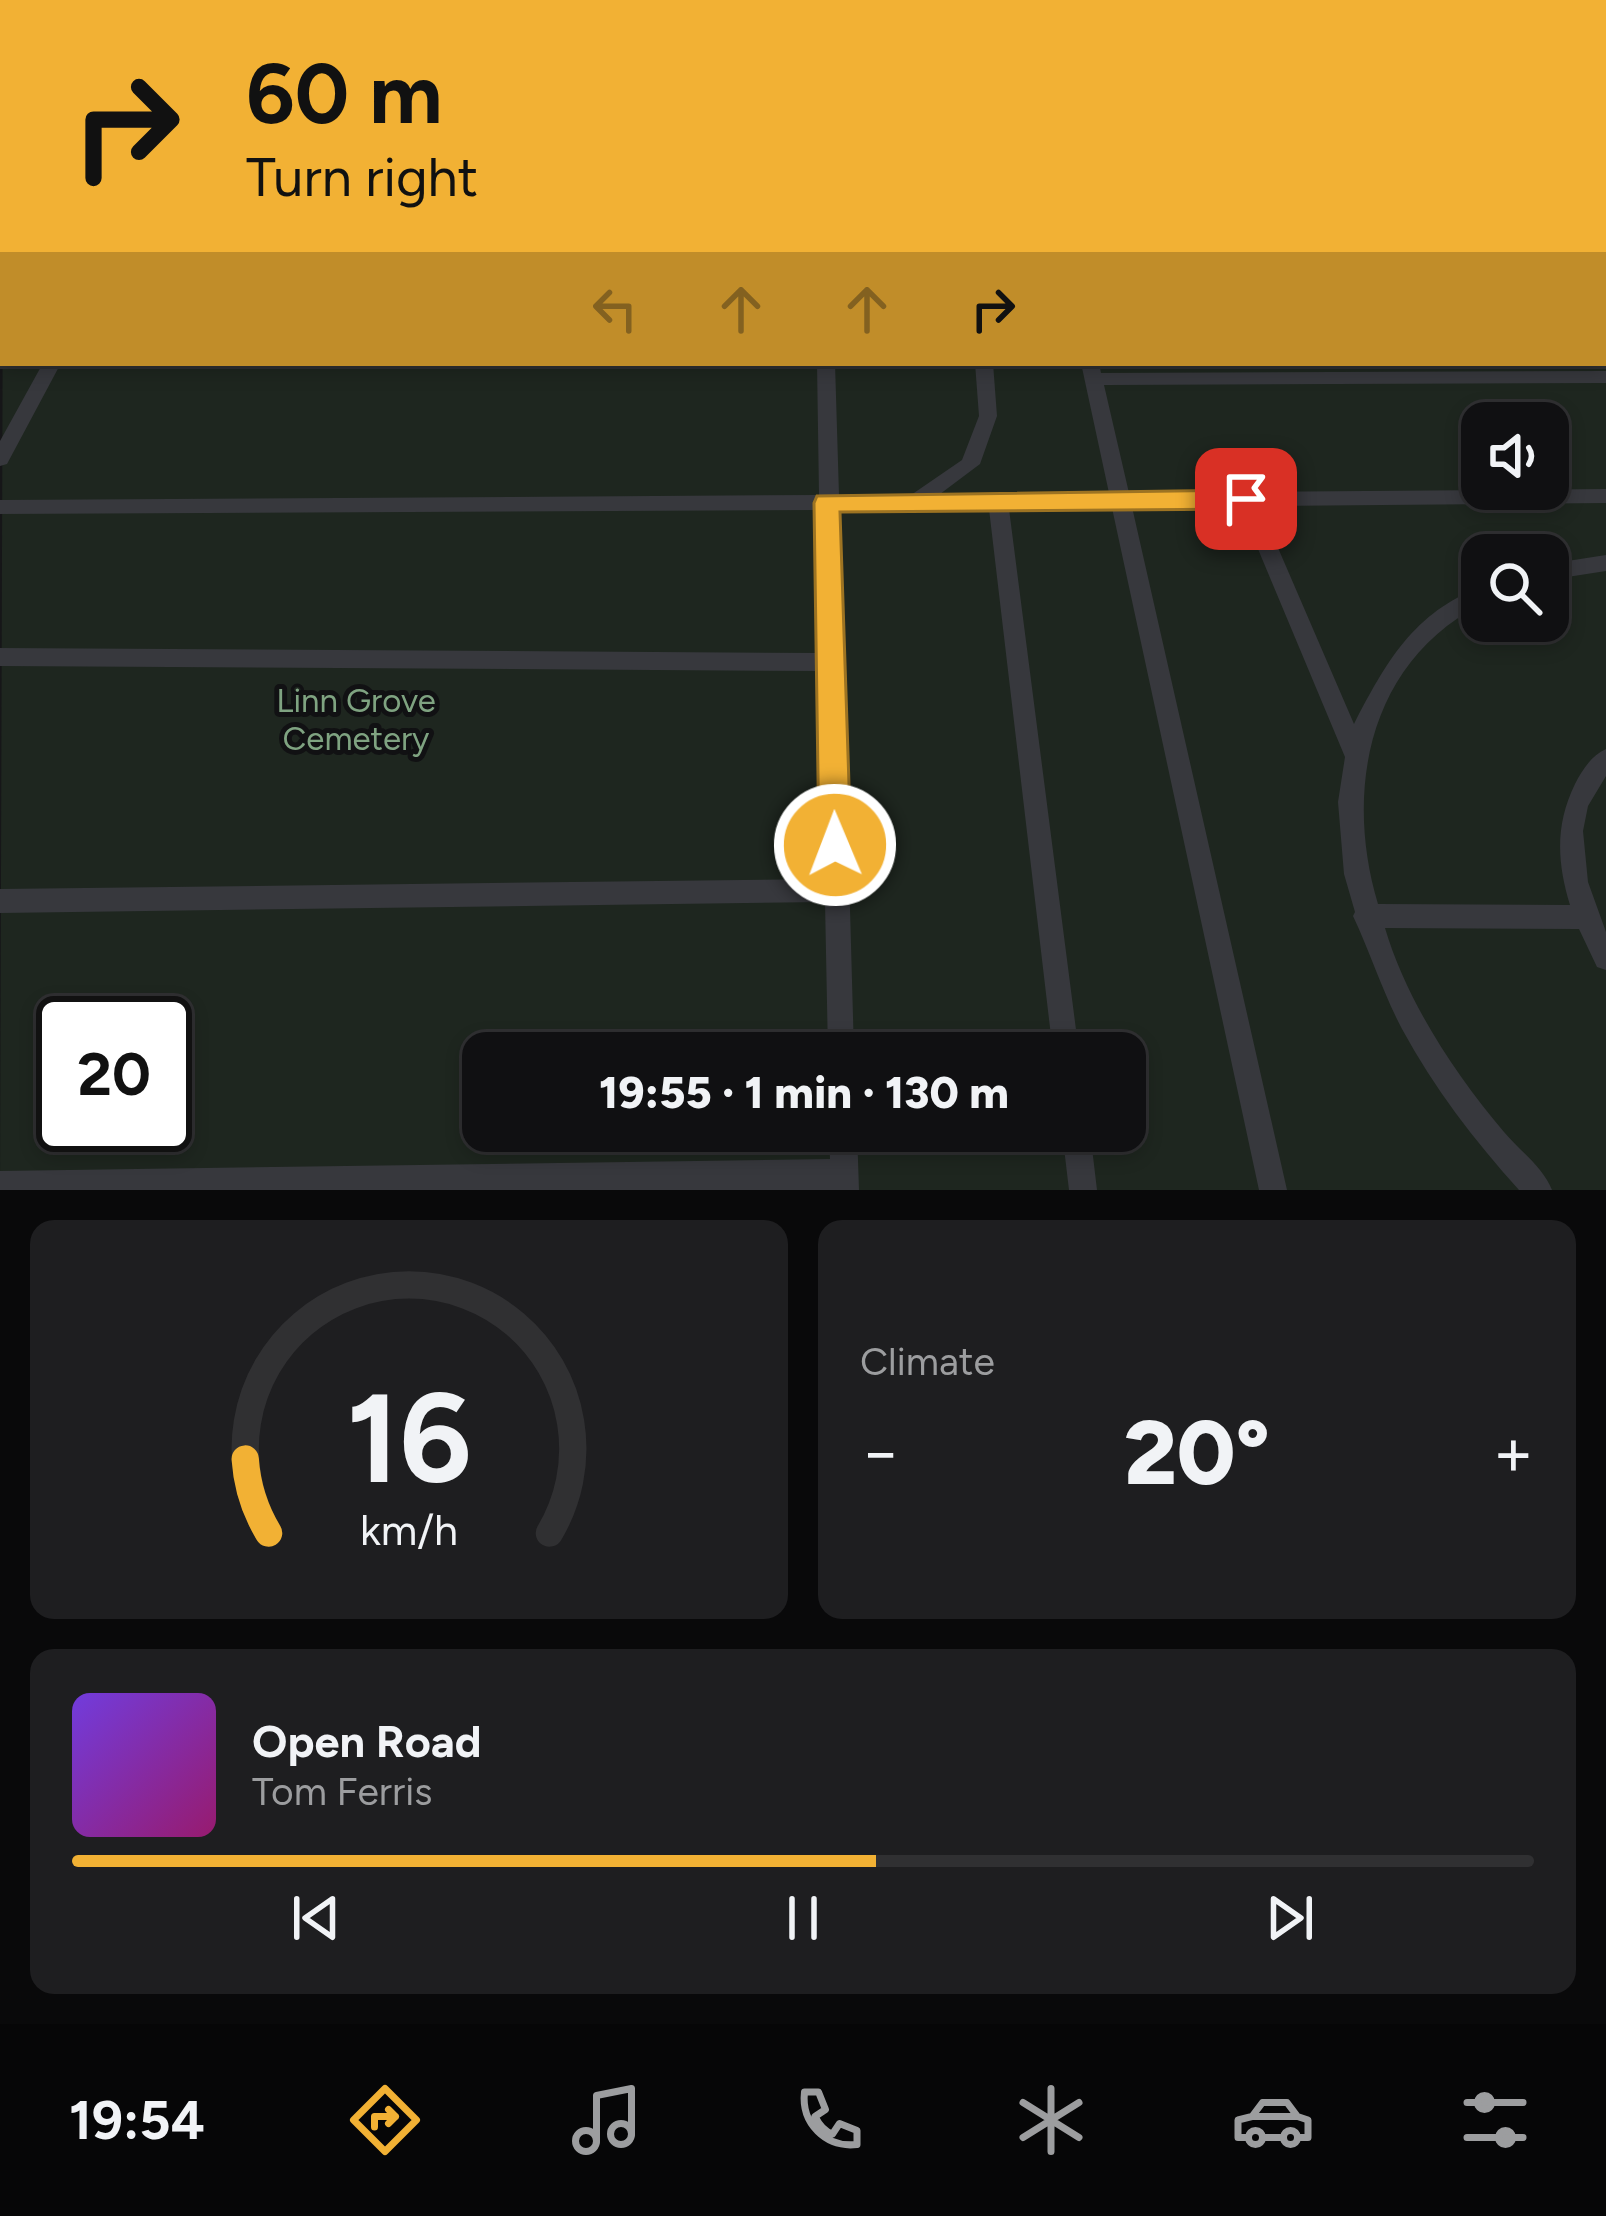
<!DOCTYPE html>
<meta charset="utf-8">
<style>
body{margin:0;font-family:Figtree,sans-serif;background:#1e1e20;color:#f1f3f6;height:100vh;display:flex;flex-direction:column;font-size:45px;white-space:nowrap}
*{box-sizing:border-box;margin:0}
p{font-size:39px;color:#9c9d9f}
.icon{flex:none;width:66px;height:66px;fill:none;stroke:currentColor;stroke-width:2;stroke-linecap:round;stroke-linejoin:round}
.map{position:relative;height:1190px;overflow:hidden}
.side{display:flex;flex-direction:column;gap:30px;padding:30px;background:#09090a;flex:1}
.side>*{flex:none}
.banner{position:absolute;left:0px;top:0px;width:1608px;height:366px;box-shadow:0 6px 18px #0003,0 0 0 3px #303032;background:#f2b134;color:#111;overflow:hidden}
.buttons{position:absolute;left:1461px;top:402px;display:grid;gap:24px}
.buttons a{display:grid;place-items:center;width:108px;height:108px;border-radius:24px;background:#101012;box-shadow:0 6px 18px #0003,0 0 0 3px #303032;font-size:60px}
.speed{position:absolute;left:36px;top:996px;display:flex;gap:24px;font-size:60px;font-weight:700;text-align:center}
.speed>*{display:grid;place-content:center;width:156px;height:156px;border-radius:50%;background:#101012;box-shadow:0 6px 18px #0003,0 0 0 3px #303032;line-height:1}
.speed .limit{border:6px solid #111;border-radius:18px;background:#fff;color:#111}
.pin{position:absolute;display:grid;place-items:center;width:102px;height:102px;color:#fff;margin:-51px;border-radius:24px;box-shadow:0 6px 18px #0006}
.me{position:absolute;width:132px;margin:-66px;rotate:359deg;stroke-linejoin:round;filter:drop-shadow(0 0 9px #0008)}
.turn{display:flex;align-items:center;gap:42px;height:252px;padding:0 48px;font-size:54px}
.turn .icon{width:156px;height:156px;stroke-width:2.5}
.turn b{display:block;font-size:84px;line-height:102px}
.lanes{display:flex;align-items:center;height:114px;padding:0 48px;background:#0003;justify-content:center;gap:60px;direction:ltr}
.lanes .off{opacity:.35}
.big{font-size:90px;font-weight:800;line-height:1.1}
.side .card{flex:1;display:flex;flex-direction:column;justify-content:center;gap:18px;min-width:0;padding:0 42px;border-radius:24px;background:#1e1e20}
.side .dial{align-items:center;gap:0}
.dial svg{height:312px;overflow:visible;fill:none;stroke:#303032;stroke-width:7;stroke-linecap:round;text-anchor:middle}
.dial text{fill:#f1f3f6;stroke:none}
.song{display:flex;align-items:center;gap:36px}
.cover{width:144px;height:144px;border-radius:18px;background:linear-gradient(135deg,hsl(260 70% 55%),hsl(320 70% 35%))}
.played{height:12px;border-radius:6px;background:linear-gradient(90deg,#f2b134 55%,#303032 55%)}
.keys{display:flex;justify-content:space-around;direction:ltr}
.heat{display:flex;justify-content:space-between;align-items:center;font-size:66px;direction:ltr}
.side .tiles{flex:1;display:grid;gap:30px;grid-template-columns:1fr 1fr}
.card:last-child{grid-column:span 2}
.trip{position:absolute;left:462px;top:1032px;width:684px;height:120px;border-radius:24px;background:#101012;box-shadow:0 6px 18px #0003,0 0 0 3px #303032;font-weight:800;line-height:120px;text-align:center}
.tab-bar{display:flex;height:192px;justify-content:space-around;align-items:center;background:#060607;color:#9c9d9f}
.tab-bar .icon{width:84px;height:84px}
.tab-bar .current{color:#f2b134}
.tab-bar b{font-size:54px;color:#f1f3f6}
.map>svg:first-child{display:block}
.green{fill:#1e261f;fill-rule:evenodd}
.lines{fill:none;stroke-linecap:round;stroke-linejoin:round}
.service{fill:#37383d;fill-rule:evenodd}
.minor{fill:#37383d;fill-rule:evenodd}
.route{fill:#f2b134;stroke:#9d7322;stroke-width:3}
.labels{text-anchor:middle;stroke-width:10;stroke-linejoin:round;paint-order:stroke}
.park-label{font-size:33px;fill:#7fa381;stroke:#111113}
</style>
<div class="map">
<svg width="1606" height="1190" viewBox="0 0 1606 1190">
<rect width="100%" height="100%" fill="#161618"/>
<path class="green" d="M147,0H1606V1190H0L3,230V363H1605V3ZM1482,423H1548V489H1482ZM1482,555H1548V621H1482ZM63,1023H165V1125H63ZM483,1053H1125V1131H483Z"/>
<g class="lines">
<path class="service" d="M386,0H429L432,3H383Z
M1605,15H1606V23H1605Z
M1605,126H1606V134H1605Z
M1605,201H1606V211H1605Z
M1605,288H1606V298H1605Z
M43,363H61L7,464L0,466V441Z
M817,363H835L839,495H911L962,460L979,416L975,363H993L997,416L980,464L940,494L1109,493L1081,363H1099L1101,373L1606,371V383L1104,385L1129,493L1606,489V503L1260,506L1354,724C1385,664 1414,611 1482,587V604C1368,662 1344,791 1378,904L1570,905C1557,862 1555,825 1575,784C1582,770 1592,755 1606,749V776L1588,806L1583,831L1588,882L1606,932V970L1597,967L1579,929L1385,928C1407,1002 1455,1074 1504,1132C1520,1151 1543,1167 1552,1190H1519C1474,1140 1434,1088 1402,1029C1383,993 1370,952 1353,916L1355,912L1344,874L1338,802L1345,757L1240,506L1132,507L1287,1190H1259L1112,508L1009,509L1079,1053H1053L989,509L839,510L854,1053H828L825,902L0,913V889L825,879L822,671L0,666V648L821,653L819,510L0,514V500L819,495Z
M1606,555V571L1548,580V564Z
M829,1131H857L859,1190H0V1171L830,1159Z
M1062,1131H1090L1097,1190H1069Z"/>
<path class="minor" d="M3,175V199L0,200V176Z"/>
</g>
<path class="route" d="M1246,490L1259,499L1246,509L840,512L851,845L846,855L835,859L824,855L819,845L814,503L817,496Z"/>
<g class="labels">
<g class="park-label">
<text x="356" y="712">Linn Grove<tspan x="356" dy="38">Cemetery</tspan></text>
</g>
</g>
</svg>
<div class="buttons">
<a><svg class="icon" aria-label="sound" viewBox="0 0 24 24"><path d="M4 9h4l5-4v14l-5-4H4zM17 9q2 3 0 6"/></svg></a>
<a><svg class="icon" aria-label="search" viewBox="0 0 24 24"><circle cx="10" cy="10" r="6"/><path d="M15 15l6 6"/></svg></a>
</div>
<div class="speed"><div class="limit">20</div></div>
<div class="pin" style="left:1246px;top:499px;background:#d93025"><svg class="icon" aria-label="arrive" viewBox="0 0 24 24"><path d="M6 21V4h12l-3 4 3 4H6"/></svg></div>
<svg class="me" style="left:835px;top:845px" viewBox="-20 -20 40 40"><circle r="17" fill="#f2b134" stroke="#fff" stroke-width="3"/><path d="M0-11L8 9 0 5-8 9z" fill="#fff"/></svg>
<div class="trip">19:55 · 1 min · 130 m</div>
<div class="banner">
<div class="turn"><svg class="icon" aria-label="right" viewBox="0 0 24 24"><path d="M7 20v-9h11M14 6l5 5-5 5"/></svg><div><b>60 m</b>Turn right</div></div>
<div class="lanes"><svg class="icon off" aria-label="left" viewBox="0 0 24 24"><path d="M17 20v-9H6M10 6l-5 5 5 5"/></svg><svg class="icon off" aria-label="ahead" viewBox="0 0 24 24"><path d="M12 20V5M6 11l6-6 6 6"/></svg><svg class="icon off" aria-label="ahead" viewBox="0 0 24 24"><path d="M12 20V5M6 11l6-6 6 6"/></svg><svg class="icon" aria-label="right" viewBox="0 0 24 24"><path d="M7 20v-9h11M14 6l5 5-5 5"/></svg></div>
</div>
</div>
<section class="side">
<div class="tiles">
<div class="card dial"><svg viewBox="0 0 100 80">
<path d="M14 69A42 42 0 1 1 86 69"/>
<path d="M14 69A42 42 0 0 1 8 50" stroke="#f2b134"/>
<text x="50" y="56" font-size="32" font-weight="700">16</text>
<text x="50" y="72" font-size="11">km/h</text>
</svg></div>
<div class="card"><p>Climate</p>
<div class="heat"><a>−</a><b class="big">20°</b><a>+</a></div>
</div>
<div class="card">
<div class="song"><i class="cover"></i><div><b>Open Road</b><p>Tom Ferris</p></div></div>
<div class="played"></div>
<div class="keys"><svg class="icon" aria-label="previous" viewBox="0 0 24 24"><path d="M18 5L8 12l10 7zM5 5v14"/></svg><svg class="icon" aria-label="pause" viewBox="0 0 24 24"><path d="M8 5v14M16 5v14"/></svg><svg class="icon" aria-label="next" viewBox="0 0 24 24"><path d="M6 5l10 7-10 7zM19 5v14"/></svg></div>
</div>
</div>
</section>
<nav class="tab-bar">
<b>19:54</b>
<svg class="icon current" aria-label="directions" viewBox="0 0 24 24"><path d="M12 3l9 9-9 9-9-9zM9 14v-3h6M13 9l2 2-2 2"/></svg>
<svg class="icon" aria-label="music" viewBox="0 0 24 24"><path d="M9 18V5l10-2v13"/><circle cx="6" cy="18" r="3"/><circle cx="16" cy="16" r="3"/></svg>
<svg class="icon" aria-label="phone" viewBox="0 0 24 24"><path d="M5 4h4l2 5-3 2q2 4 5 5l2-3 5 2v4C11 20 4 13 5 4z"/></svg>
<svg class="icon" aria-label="climate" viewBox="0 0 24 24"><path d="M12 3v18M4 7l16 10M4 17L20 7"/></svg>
<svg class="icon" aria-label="car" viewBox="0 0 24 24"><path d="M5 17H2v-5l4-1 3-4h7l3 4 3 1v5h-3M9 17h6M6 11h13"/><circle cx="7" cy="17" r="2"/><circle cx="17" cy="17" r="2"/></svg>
<svg class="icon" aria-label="filters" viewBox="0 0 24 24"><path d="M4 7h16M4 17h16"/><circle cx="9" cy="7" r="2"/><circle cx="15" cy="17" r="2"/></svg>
</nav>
